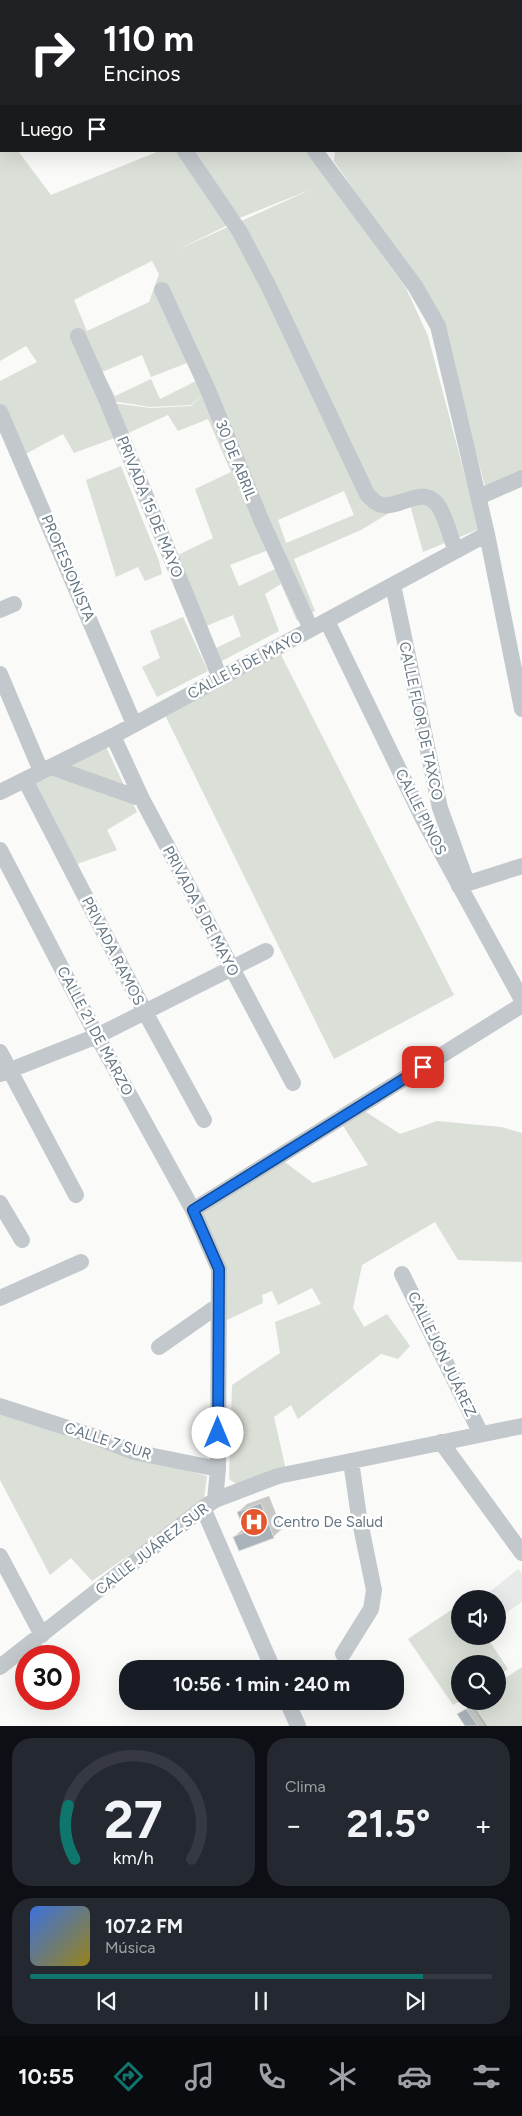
<!DOCTYPE html>
<html lang="es">
<meta charset="utf-8">
<style>
body{margin:0;font-family:Figtree,sans-serif;background:#242831;color:#f1f3f6;height:100vh;display:flex;flex-direction:column;font-size:19px;white-space:nowrap}
*{box-sizing:border-box;margin:0}
p{font-size:16px;color:#9ea1a6}
.icon{flex:none;width:28px;height:28px;fill:none;stroke:currentColor;stroke-width:2;stroke-linecap:round;stroke-linejoin:round}
.map{position:relative;height:1726px;overflow:hidden}
.panel{display:flex;flex-direction:column;gap:12px;padding:12px;background:#0d0f14;flex:1}
.panel>*{flex:none}
.guide{position:absolute;left:0px;top:0px;width:522px;height:152px;box-shadow:0 5px 20px #0002;background:#202124;color:#fff;overflow:hidden}
.tools{position:absolute;left:451px;top:1590px;display:grid;gap:10px}
.tools a{display:grid;place-items:center;width:55px;height:55px;border-radius:50%;background:#171b24;box-shadow:0 5px 20px #0002;font-size:25px}
.speed{position:absolute;left:15px;top:1645px;display:flex;gap:10px;font-size:25px;font-weight:700;text-align:center}
.speed>*{display:grid;place-content:center;width:65px;height:65px;border-radius:50%;background:#171b24;box-shadow:0 5px 20px #0002;line-height:1}
.speed .limit{border:8px solid #d22;background:#fff;color:#111}
.pin{position:absolute;display:grid;place-items:center;width:42px;height:42px;color:#fff;margin:-21px;border-radius:10px;box-shadow:0 2px 8px #0006}
.me{position:absolute;width:55px;margin:-28px;rotate:0deg;stroke-linejoin:round;filter:drop-shadow(0 0 4px #0008)}
.turn{display:flex;align-items:center;gap:18px;height:105px;padding:0 20px;font-size:22px}
.turn .icon{width:65px;height:65px;stroke-width:2.5}
.turn b{display:block;font-size:35px;line-height:42px}
.then{display:flex;align-items:center;height:48px;padding:0 20px;background:#0003;gap:10px;font-size:19px}
.big{font-size:38px;font-weight:700;line-height:1.1}
.panel .tile{flex:1;display:flex;flex-direction:column;justify-content:center;gap:8px;min-width:0;padding:0 18px;border-radius:20px;background:#242831}
.panel .dial{align-items:center;gap:0}
.dial svg{height:130px;overflow:visible;fill:none;stroke:#363941;stroke-width:7;stroke-linecap:round;text-anchor:middle}
.dial text{fill:#f1f3f6;stroke:none}
.song{display:flex;align-items:center;gap:15px}
.cover{width:60px;height:60px;border-radius:8px;background:linear-gradient(135deg,hsl(220 70% 55%),hsl(50 70% 35%))}
.played{height:5px;border-radius:2px;background:linear-gradient(90deg,#0f766e 85%,#363941 85%)}
.keys{display:flex;justify-content:space-around;direction:ltr}
.heat{display:flex;justify-content:space-between;align-items:center;font-size:28px;direction:ltr}
.panel .tiles{flex:1;display:grid;gap:12px;grid-template-columns:1fr 1fr}
.tile:last-child{grid-column:span 2}
.trip{position:absolute;left:119px;top:1660px;width:285px;height:50px;border-radius:20px;background:#171b24;box-shadow:0 5px 20px #0002;font-weight:700;line-height:50px;text-align:center}
.tab-bar{display:flex;height:80px;justify-content:space-around;align-items:center;background:#090b0e;color:#9ea1a6}
.tab-bar .icon{width:35px;height:35px}
.tab-bar .on{color:#0f766e}
.tab-bar b{font-size:22px;color:#f1f3f6}
.map>svg:first-child{display:block}
.built{fill:#e8e9e9}
.green{fill:#dadfd7;fill-rule:evenodd}
.shadow{fill:#0003}
.building{fill:#aab3b9;stroke:#dcdcda}
.lines{fill:none;stroke-linecap:round;stroke-linejoin:round}
.street{stroke:#c3c8cc;stroke-width:16}
.route-casing{stroke:#114b97;stroke-width:12}
.route{stroke:#1a73e8;stroke-width:9}
.labels{text-anchor:middle;stroke-width:5;stroke-linejoin:round;paint-order:stroke}
.street-label{font-size:15px;fill:#657683;stroke:#fff}
.poi-label{font-size:15px;fill:#657683;stroke:#fff;text-anchor:start}
</style>
<div class="map">
<svg width="522" height="1726" viewBox="0 0 522 1726">
<rect width="100%" height="100%" fill="#fafaf8"/>
<path class="built" d="M518,1569L522,1573V1602L498,1618V1599H481Z"/>
<path class="green" d="M522,45V473L485,486L456,380L418,284L334,161L335,151H521Z
M0,128L1,151H18L51,195L159,151H183L232,223L177,250L312,189L237,219L188,151H306L406,288L428,336L479,529L423,552L409,501L361,530L294,559L315,611L297,621L281,584L265,594L279,631L220,662L216,648L241,636L233,615L204,627L178,555L213,538L195,489L231,472L208,419L178,431L168,415L126,434L112,403L151,408L191,406L212,386L191,405L150,407L106,400L120,436L74,453L63,434L20,457L0,410V381L37,362L26,346L0,361ZM152,261L159,274L149,302L87,331L74,300ZM142,355L151,377L187,363L198,380L160,399L151,379L115,396L102,372ZM344,491L354,515L286,543L278,520ZM271,549L277,568L239,586L230,565Z
M121,466L159,561L162,574L145,581L138,567L116,577L86,480Z
M183,617L208,671L157,697L142,667L160,658L150,631Z
M280,653L454,995L334,1059L165,715Z
M105,745L137,812L107,830L117,850L77,864L33,783Z
M360,1108L400,1134L437,1121L501,1127L522,1133V1262L458,1260L435,1222L362,1265L353,1308L364,1327L387,1314L410,1346L398,1359L381,1354L298,1419L291,1405L274,1417L286,1470L238,1485L229,1479L232,1385L280,1353L275,1322L321,1304L312,1288L278,1305L272,1291L262,1295L263,1303L225,1321L199,1210L282,1160L313,1183L368,1165L340,1121Z
M0,1412L95,1445L207,1476L204,1499L199,1506L92,1581L71,1558L50,1575L0,1480Z
M460,1604V1636H486L508,1669L498,1676V1664H460V1701L453,1705L408,1639Z
M522,1667V1726H485L469,1701H498V1683Z"/>
<path class="shadow" d="M269,1496L282,1529L273,1537H234L244,1528L238,1512L247,1504Z
M472,1704L487,1726H466L459,1715Z"/>
<path class="building" d="M261,1503L274,1538L239,1551L233,1537L245,1532L237,1512Z
M466,1709L478,1726H465L457,1714Z"/>
<g class="lines">
<path class="street" d="M83,0L84,1
M208,0V1
M363,0L364,1
M493,0L494,1
M399,1L402,0
M521,39L522,38
M185,151L240,232L269,287L367,494C370,497 375,503 379,504C397,512 423,482 439,507C447,520 450,537 456,551
M315,151L415,286L438,326L487,534L522,709
M162,290L208,390L262,522L311,629
M78,336L107,401L220,678
M0,412L134,724
M479,497L522,478
M393,585L440,808L466,880
M0,610L14,604
M327,621L423,819L522,1000
M0,674L41,771
M113,736L142,799L293,1083
M51,767L142,799
M25,780L145,1012L204,1120
M0,792L113,736L487,534
M0,850L97,1036L193,1210L219,1269L218,1469L215,1500
M459,886L522,866
M0,1052L76,1195
M0,1074L97,1036L266,951
M0,1203L22,1240
M193,1210L522,1005
M402,1274L481,1434
M0,1298L81,1262
M159,1347L219,1305
M0,1406L96,1437L134,1452L218,1469
M441,1442L522,1553
M203,1508L273,1669
M0,1556L42,1635
M343,1654L371,1609L374,1590L359,1517L351,1461
M0,1667L203,1508L215,1500L278,1476L522,1426
M287,1701L298,1726"/>
</g>
<g class="lines">
<g class="route-casing">
<path id="route" d="M218,1433L219,1269L193,1210L423,1067"/>
</g>
<use href="#route" class="route"/>
</g>
<defs>
<g id="hospital-disc" transform="scale(1.4375)"><circle r="9.5" fill="#e4572e" stroke="#fff"/><path d="M-5-5h3v3.5h4V-5h3V5h-3V1.5h-4V5h-3Z" fill="#fff"/></g>
</defs>
<g fill-rule="evenodd">
<use href="#hospital-disc" x="254" y="1522"/>
</g>
<g class="labels">
<g class="street-label">
<text transform="translate(236 460) rotate(68)" y="5">30 DE ABRIL</text>
<text transform="translate(150 507) rotate(68)" y="5">PRIVADA 15 DE MAYO</text>
<text transform="translate(68 568) rotate(67)" y="5">PROFESIONISTA</text>
<text transform="translate(245 665) rotate(-28)" y="5">CALLE 5 DE MAYO</text>
<text transform="translate(421 721) rotate(78)" y="5">CALLE FLOR DE TAXCO</text>
<text transform="translate(421 812) rotate(63)" y="5">CALLE PINOS</text>
<text transform="translate(201 911) rotate(62)" y="5">PRIVADA 5 DE MAYO</text>
<text transform="translate(113 951) rotate(63)" y="5">PRIVADA RAMOS</text>
<text transform="translate(95 1031) rotate(62)" y="5">CALLE 21 DE MARZO</text>
<text transform="translate(442 1354) rotate(64)" y="5">CALLEJÓN JUÁREZ</text>
<text transform="translate(108 1441) rotate(18)" y="5">CALLE 7 SUR</text>
<text transform="translate(152 1549) rotate(-38)" y="5">CALLE JUÁREZ SUR</text>
</g>
<g class="poi-label">
<text x="273" y="1527">Centro De Salud</text>
</g>
</g>
</svg>
<div class="tools">
<a><svg class="icon" aria-label="sound" viewBox="0 0 24 24"><path d="M4 9h4l5-4v14l-5-4H4zM17 9q2 3 0 6"/></svg></a>
<a><svg class="icon" aria-label="search" viewBox="0 0 24 24"><circle cx="10" cy="10" r="6"/><path d="M15 15l6 6"/></svg></a>
</div>
<div class="speed"><div class="limit">30</div></div>
<div class="pin" style="left:423px;top:1067px;background:#d93025"><svg class="icon" aria-label="arrive" viewBox="0 0 24 24"><path d="M6 21V4h12l-3 4 3 4H6"/></svg></div>
<svg class="me" style="left:218px;top:1433px" viewBox="-20 -20 40 40"><circle r="19" fill="#fff"/><path d="M0-13L10 11 0 6-10 11z" fill="#1a73e8"/></svg>
<div class="trip">10:56 · 1 min · 240 m</div>
<div class="guide">
<div class="turn"><svg class="icon" aria-label="right" viewBox="0 0 24 24"><path d="M7 20v-9h11M14 6l5 5-5 5"/></svg><div><b>110 m</b>Encinos</div></div>
<div class="then">Luego<svg class="icon" aria-label="arrive" viewBox="0 0 24 24"><path d="M6 21V4h12l-3 4 3 4H6"/></svg></div>
</div>
</div>
<section class="panel">
<div class="tiles">
<div class="tile dial"><svg viewBox="0 0 100 80">
<path d="M14 69A42 42 0 1 1 86 69"/>
<path d="M14 69A42 42 0 0 1 10 36" stroke="#0f766e"/>
<text x="50" y="56" font-size="32" font-weight="700">27</text>
<text x="50" y="72" font-size="11">km/h</text>
</svg></div>
<div class="tile"><p>Clima</p>
<div class="heat"><a>−</a><b class="big">21.5°</b><a>+</a></div>
</div>
<div class="tile">
<div class="song"><i class="cover"></i><div><b>107.2 FM</b><p>Música</p></div></div>
<div class="played"></div>
<div class="keys"><svg class="icon" aria-label="previous" viewBox="0 0 24 24"><path d="M18 5L8 12l10 7zM5 5v14"/></svg><svg class="icon" aria-label="pause" viewBox="0 0 24 24"><path d="M8 5v14M16 5v14"/></svg><svg class="icon" aria-label="next" viewBox="0 0 24 24"><path d="M6 5l10 7-10 7zM19 5v14"/></svg></div>
</div>
</div>
</section>
<nav class="tab-bar">
<b>10:55</b>
<svg class="icon on" aria-label="directions" viewBox="0 0 24 24"><path d="M12 3l9 9-9 9-9-9zM9 14v-3h6M13 9l2 2-2 2"/></svg>
<svg class="icon" aria-label="music" viewBox="0 0 24 24"><path d="M9 18V5l10-2v13"/><circle cx="6" cy="18" r="3"/><circle cx="16" cy="16" r="3"/></svg>
<svg class="icon" aria-label="phone" viewBox="0 0 24 24"><path d="M5 4h4l2 5-3 2q2 4 5 5l2-3 5 2v4C11 20 4 13 5 4z"/></svg>
<svg class="icon" aria-label="climate" viewBox="0 0 24 24"><path d="M12 3v18M4 7l16 10M4 17L20 7"/></svg>
<svg class="icon" aria-label="car" viewBox="0 0 24 24"><path d="M5 17H2v-5l4-1 3-4h7l3 4 3 1v5h-3M9 17h6M6 11h13"/><circle cx="7" cy="17" r="2"/><circle cx="17" cy="17" r="2"/></svg>
<svg class="icon" aria-label="filters" viewBox="0 0 24 24"><path d="M4 7h16M4 17h16"/><circle cx="9" cy="7" r="2"/><circle cx="15" cy="17" r="2"/></svg>
</nav>
